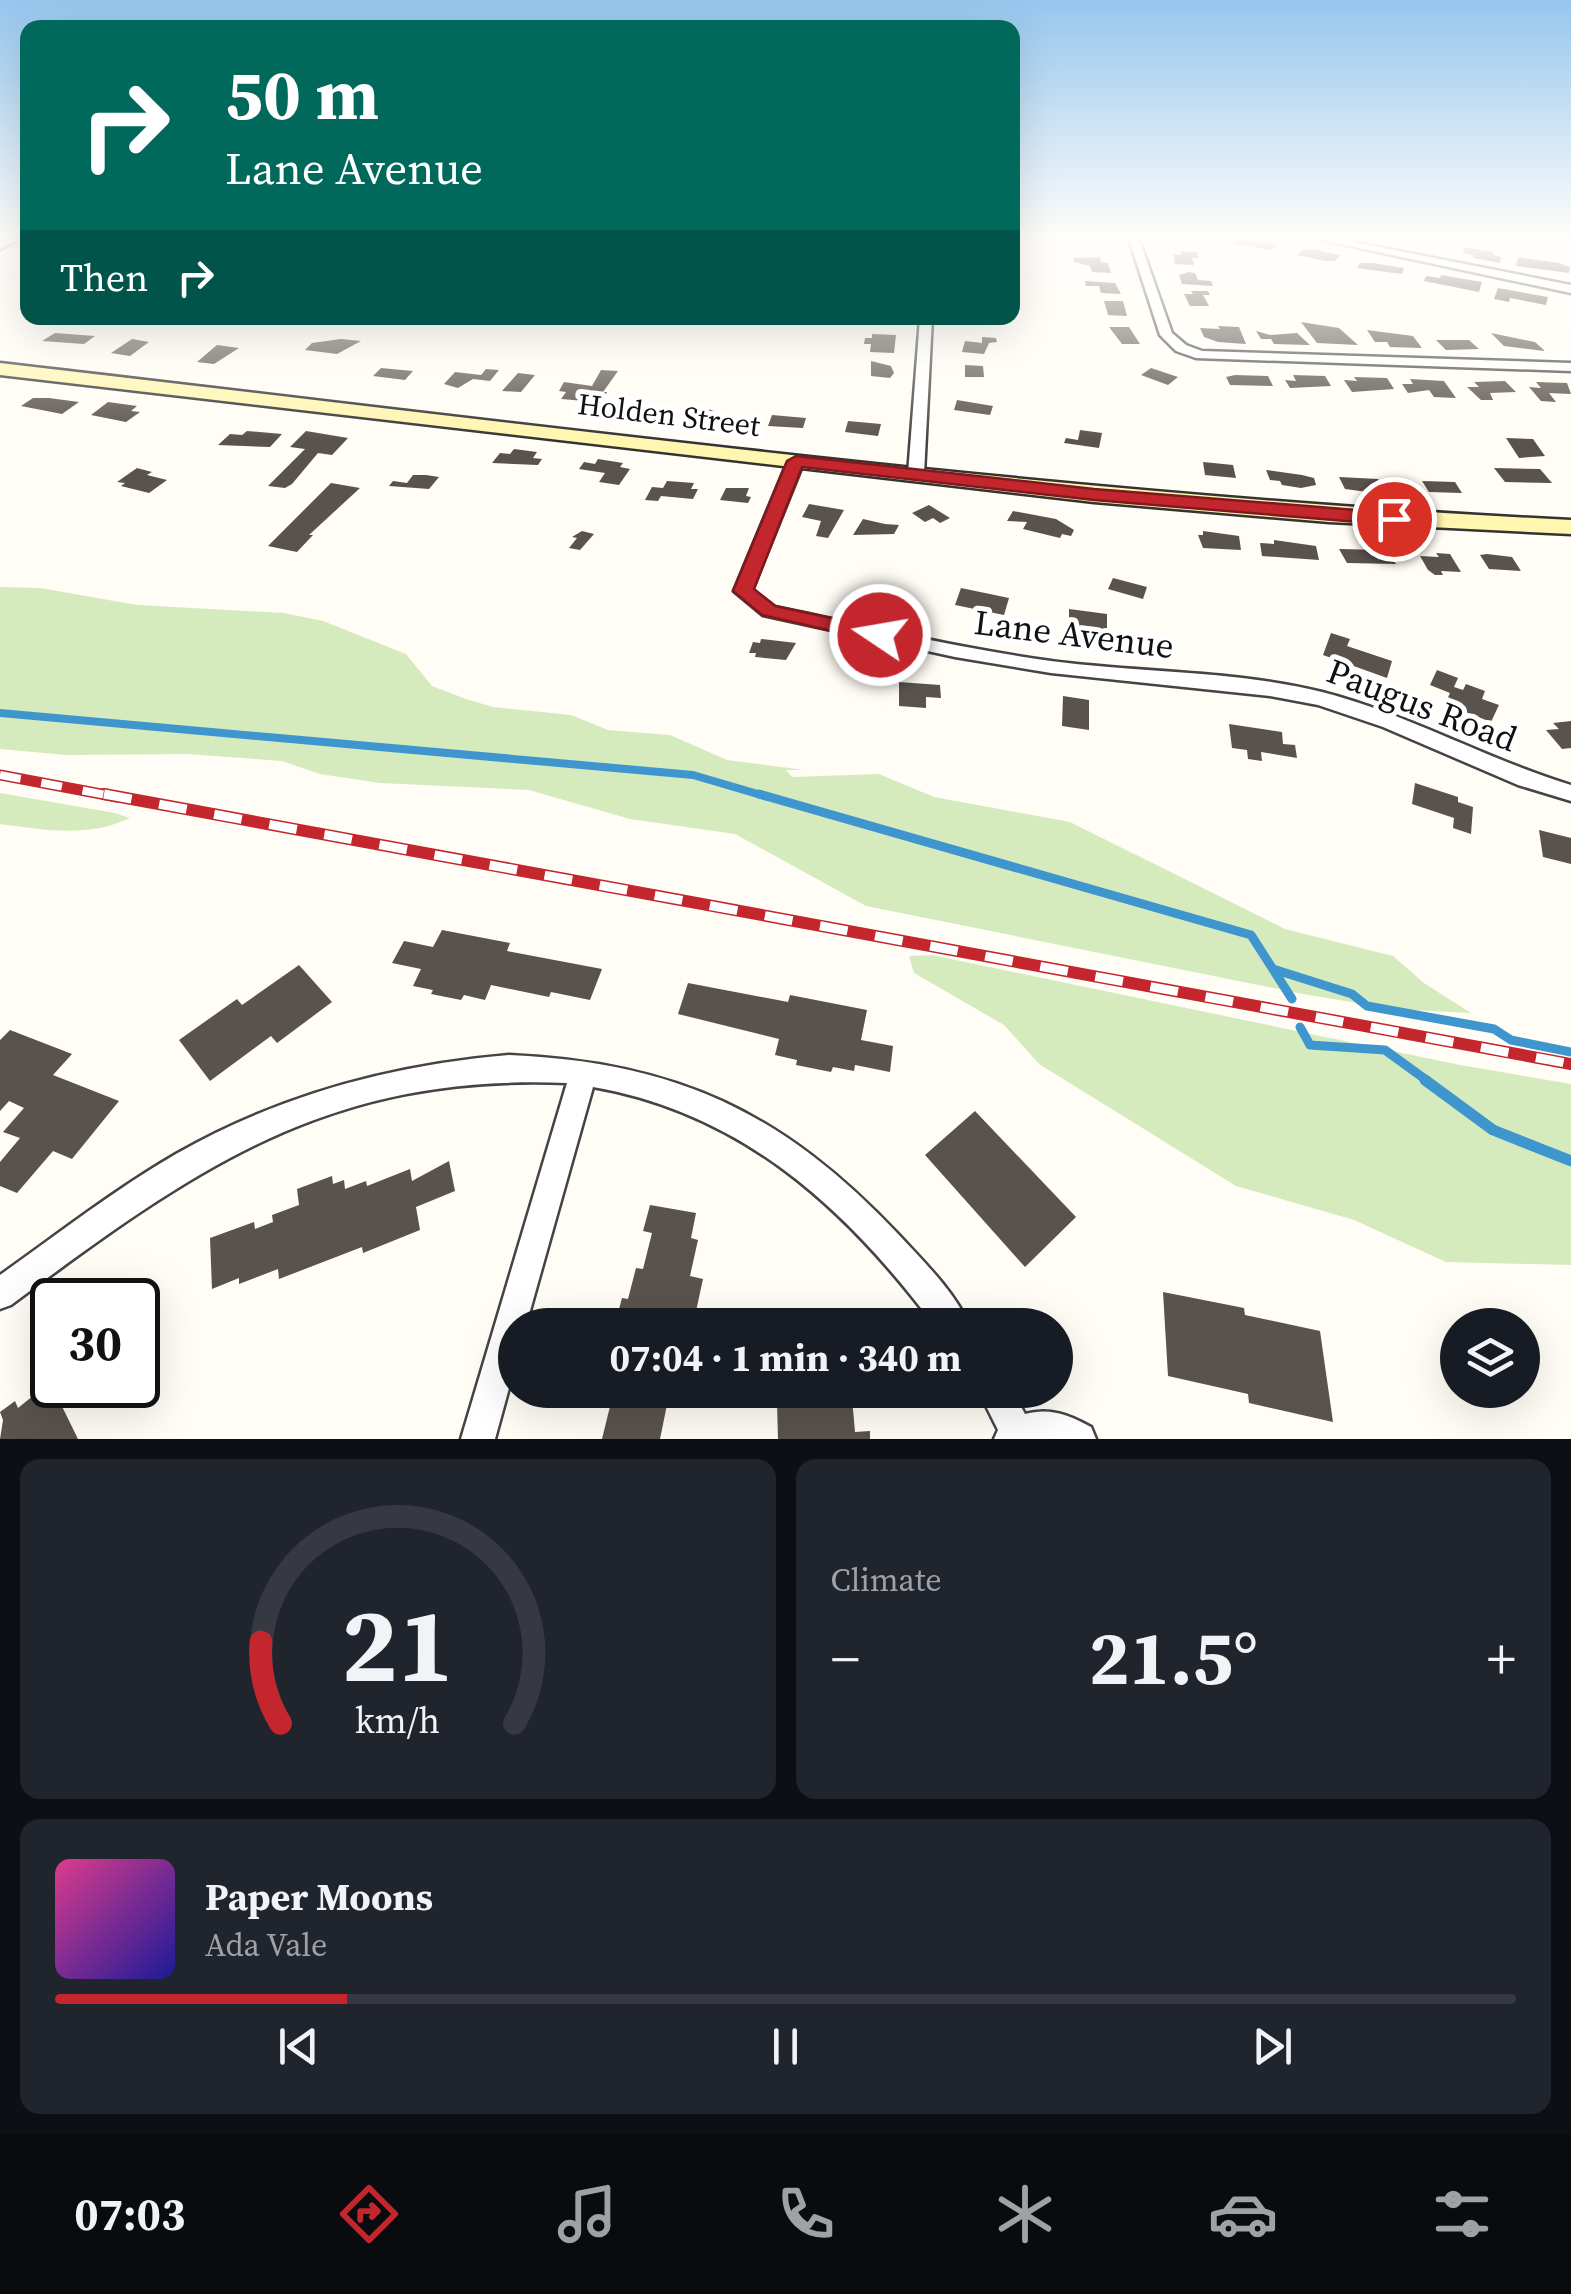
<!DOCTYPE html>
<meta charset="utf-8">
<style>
body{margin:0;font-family:"Source Serif 4",serif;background:#20242c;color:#f1f3f6;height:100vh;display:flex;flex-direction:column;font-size:38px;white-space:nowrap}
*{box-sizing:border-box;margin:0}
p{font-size:32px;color:#9ea1a6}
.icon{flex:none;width:55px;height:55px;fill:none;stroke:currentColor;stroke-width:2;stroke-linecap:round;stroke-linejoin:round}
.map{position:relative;height:1439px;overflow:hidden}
.details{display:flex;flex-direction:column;gap:20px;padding:20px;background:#0d0f14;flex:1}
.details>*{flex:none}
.guide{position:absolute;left:20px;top:20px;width:1000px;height:305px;border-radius:20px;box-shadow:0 10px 40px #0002;background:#00695c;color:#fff;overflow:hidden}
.controls{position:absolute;left:1440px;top:1308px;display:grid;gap:20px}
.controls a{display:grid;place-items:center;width:100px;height:100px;border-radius:50%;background:#171b24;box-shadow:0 10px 40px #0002;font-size:50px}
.speed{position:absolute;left:30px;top:1278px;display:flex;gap:20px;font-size:50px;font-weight:700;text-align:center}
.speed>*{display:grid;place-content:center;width:130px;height:130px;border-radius:50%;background:#171b24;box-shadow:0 10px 40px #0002;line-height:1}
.speed .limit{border:5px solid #111;border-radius:15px;background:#fff;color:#111}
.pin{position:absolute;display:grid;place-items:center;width:85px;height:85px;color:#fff;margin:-42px;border:5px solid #fff;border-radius:50%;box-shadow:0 2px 10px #0007}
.me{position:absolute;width:110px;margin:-55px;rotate:282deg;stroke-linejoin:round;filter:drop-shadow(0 0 8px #0008)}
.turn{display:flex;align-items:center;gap:35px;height:210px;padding:0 40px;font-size:45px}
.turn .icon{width:130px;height:130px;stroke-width:2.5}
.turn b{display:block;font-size:70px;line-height:85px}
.then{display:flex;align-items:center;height:95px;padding:0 40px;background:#0003;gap:20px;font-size:38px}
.big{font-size:75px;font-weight:700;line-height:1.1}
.details .tile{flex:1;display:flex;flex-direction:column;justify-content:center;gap:15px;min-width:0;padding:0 35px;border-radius:20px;background:#20242c}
.details .dial{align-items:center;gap:0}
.dial svg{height:260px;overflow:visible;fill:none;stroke:#363941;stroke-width:7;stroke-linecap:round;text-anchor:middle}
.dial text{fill:#f1f3f6;stroke:none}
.song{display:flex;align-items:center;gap:30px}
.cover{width:120px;height:120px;border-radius:15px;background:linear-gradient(135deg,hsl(330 70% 55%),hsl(240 70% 35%))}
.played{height:10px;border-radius:5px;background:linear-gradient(90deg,#c4262e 20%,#363941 20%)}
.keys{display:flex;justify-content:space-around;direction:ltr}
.heat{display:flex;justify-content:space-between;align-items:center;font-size:55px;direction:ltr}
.details .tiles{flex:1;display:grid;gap:20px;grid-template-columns:1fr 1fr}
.tile:last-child{grid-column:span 2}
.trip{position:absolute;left:498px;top:1308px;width:575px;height:100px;border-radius:50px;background:#171b24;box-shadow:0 10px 40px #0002;font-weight:700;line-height:100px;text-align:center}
.tab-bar{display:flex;height:160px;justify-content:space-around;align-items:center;background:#090b0e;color:#9ea1a6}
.tab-bar .icon{width:70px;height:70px}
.tab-bar .current{color:#c4262e}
.tab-bar b{font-size:45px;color:#f1f3f6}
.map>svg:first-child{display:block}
.green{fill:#d5ebbd}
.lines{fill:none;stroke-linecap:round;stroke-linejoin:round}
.stream-far2{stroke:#3f96cf;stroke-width:8}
.stream-far1{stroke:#3f96cf;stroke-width:9}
.stream{stroke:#3f96cf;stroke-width:11}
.building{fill:#5a524d}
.minor-casing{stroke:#444;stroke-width:5}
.secondary-casing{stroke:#333;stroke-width:5}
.minor{fill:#fff;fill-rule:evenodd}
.secondary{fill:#fff6b0;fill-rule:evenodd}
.rail-far1-casing{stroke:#c4262e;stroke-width:11}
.rail-casing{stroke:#c4262e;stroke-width:12}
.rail-far1{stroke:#fff;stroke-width:8;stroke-dasharray:21;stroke-linecap:butt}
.rail{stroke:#fff;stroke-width:9;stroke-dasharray:28;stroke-linecap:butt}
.route{fill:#c4262e;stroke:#7f191e;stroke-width:2.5}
.labels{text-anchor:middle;stroke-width:10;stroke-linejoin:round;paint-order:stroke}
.far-street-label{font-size:30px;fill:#111;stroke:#fff}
.street-label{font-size:35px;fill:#111;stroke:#fff}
</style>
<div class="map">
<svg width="1571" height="1439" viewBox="0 0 1571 1439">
<rect width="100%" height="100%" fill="#fffdf5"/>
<path class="green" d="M0,587L40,588L137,605L284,613L323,621L406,654L432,686L466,699L493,707L571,715L608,730L670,735L727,760L804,770H786L792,777L879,774L934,797L1070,822L1285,929L1393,956L1424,983L1471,1013L1393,1009L1303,994L866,906L735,834L630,819L529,790L380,783L320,774L282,761L187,754L67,755L0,749Z
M0,793L115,813L130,818C88,838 45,830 0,824Z
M932,955L1460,1065L1571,1084V1265L1446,1262L1354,1220L1236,1186L1039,1064L1004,1025L914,973L909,956Z"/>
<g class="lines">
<path class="stream-far2" d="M0,713L693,775L768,797"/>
<path class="stream-far1" d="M759,794L1251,935L1292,999
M1273,969L1352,994L1367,1006L1494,1029L1511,1040L1571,1052
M1300,1027L1310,1045L1385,1050L1429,1082"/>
<path class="stream" d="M1425,1080L1493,1130L1571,1161"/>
</g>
<path class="building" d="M1237,239L1264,241L1277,244L1271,250L1232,244Z
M1464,247L1493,252V255L1501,257L1500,263L1473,258L1474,255L1463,253Z
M1314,249L1340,255L1335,261H1326L1297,255L1302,250Z
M1180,251L1197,252L1199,258H1192L1194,265L1175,264L1173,254L1181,255Z
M1100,257L1101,262L1108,263L1111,273L1092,272L1090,266L1074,262L1073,258Z
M1518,257L1559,263L1570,267L1569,273L1516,266Z
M1360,263H1374L1404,268L1402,274L1371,270L1357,268Z
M1189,272L1195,273L1198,280L1211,281L1213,286L1182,284L1179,275Z
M1441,275L1482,282L1479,292L1424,281L1426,276L1440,278Z
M1085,281L1115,283L1121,294L1101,293L1099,286H1086Z
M1498,288L1548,297L1546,305L1510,298L1509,302L1494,299Z
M1191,291H1208L1210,295H1203L1209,306H1190L1184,294H1193Z
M1104,301H1123L1127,316L1108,315Z
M1301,322L1339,328L1358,345L1317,343Z
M1218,326L1239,327L1246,344L1218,342L1204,337L1200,328L1220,329Z
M1109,327H1129L1140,344H1122Z
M1367,330L1413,336L1422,348L1390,347L1387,342H1375Z
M1256,331L1270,335L1297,333L1310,345L1274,344L1271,339H1261Z
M55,333L95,336L84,344L42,341Z
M1491,333L1535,342L1545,351L1504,346Z
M872,334L896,335L894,353L870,352L871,344H864L865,338H872Z
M982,337L996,338L997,342L989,343L984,354L962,352L965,341L982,343Z
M132,339L149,342L130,356L111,353Z
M341,339L361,341L337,354L305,350L312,343Z
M1436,340H1469L1479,349L1446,350Z
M217,345L239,348L214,364L197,362Z
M871,361L891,366L894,373L890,378L871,376Z
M965,365L983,366L984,377H965Z
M381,368L413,371L405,380L373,376Z
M1151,368L1178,377L1168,385L1141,375Z
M486,369L499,370L490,381L473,379L458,388L444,384L455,372L481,375Z
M601,370L618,371L603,392H607L605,396L597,402L561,399L566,392L559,391L564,382L592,386Z
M518,373L535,375L521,392L502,391Z
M1235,375L1268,376L1273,386L1230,385L1226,377Z
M1293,375L1325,376L1331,386L1290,388L1285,380L1296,381Z
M1354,377L1387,378L1394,389L1352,392L1344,380L1357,381Z
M1410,379L1444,381L1456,398L1434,397L1429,390L1408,393L1402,384H1413Z
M1505,381L1516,392L1490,393L1493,400H1481L1467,387H1479L1474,382Z
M1536,382L1567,383L1571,394L1549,393L1556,402L1541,401L1529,387L1541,388Z
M33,398H49L79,402L62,414L21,406Z
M957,400L993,406L990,415L954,410Z
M108,402L137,406L131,411L140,412L126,422L91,415Z
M688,407L708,409L717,412L703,421L687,422L680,420Z
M772,415L806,418L803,428L768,426Z
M848,421L881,424L878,436L845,432Z
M1080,430L1102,433L1099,448L1064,443L1066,438L1078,440Z
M247,431L282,434L270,447L218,445L230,434L242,435Z
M306,431L348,438L332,455L318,453L292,484L285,488L268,486L305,449L290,447Z
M1506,438L1533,439L1545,456L1519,458Z
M514,449L537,452L533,458L542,459L538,465L492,463L500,453L510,454Z
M598,459L623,463L620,467L630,469L619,485L599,482L605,473L579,469L584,462L595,464Z
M1203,462L1233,465L1236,478L1205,475Z
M137,468L152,472L147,475L167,480L149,493L121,486L125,483L117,482Z
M1494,468L1540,469L1552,483L1505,482Z
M1266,470L1302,475L1314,478L1316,485L1301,488L1282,485L1280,481L1270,480Z
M413,475H426L439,477L429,489L389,486L393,481L407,483Z
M1339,477L1378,479L1390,495L1345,489Z
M667,481L694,483L691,489H698L693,499L661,496L658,501L645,500L652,487L663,488Z
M1422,481L1455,482L1462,493L1429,492Z
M331,483L360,488L309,535H313L297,552L268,546Z
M726,488H749L746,496L751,497L748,503L720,500Z
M809,504L844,510L828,538L816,536L821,521L802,517Z
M929,505L950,518L940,523L933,518L925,522L912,513Z
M1013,511L1056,519L1074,530L1071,536L1062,534L1060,538L1023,529L1027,522L1007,521Z
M863,519L885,524L899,525L894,534L853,535Z
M582,531L594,534L580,550L569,548L577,538L572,537Z
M1203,531L1239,536L1241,550L1203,548L1198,535H1203Z
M1274,540L1316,546L1319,560L1262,556L1260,543L1274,544Z
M1339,549L1387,550L1396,564L1347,563Z
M1436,553L1450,554L1461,572L1441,571L1443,575H1435L1428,570L1420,556L1439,557Z
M1487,554L1512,557L1521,571L1489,569L1480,555Z
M1113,578L1147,587L1143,599L1108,589Z
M961,588L1009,598L1004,615L955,605Z
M1069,609L1107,614V631L1069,626Z
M1331,633L1350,639L1347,646L1392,661L1387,678L1323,655Z
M761,639L796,643L786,660L755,657L756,653H749L753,642L760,643Z
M1437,670L1458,678L1454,687L1463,690L1466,684L1485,691L1482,699L1499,705L1491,722L1445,704L1450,693L1430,685Z
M899,682L940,685L941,698L926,697V708L899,706Z
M1063,696L1089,700V730L1062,726Z
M1571,721V748L1562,749L1546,730L1559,729L1553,723Z
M1229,724L1282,732L1283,744L1295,745L1297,758L1261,752L1262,761L1248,759L1247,750L1232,748Z
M1415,783L1458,797V802L1473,807L1471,834L1453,828L1454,818L1412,804Z
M1539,830L1571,838V864L1543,857Z
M442,930L510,943L507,951L602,969L590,1000L551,992L549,997L491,985L485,1000L464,995L461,1000L431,994L433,990L413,986L421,969L392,963L404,941L433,947Z
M299,965L332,1002L277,1043L271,1036L210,1081L179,1040L237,999L242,1005Z
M688,983L788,1002L790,995L867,1010L861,1040L893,1046L890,1072L855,1065L854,1071L833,1067L831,1072L796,1065L797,1060L775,1055L779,1039L678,1014Z
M10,1030L72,1054L53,1075L119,1101L72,1159L53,1151L17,1193L0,1186V1162L20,1138L3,1132L24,1108L9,1101L0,1111V1040Z
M975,1111L1076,1217L1025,1267L925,1155Z
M449,1161L455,1191L416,1207L420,1230L363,1253L362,1247L279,1279L278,1269L239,1284V1278L212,1289L210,1238L254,1222L255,1229L273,1222L272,1215L299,1205L297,1189L332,1176L333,1184L344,1180L345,1189L366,1181L367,1186L410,1169L412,1181Z
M650,1205L696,1213L691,1238L698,1240L690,1276L703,1279L693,1325H615L617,1320L624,1321L626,1315L618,1313L622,1298L628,1299L636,1268L643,1269L652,1233L643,1231Z
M1163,1292L1244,1308L1245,1315L1320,1331L1333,1422L1249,1403L1248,1394L1168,1376Z
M50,1382L78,1439H0L3,1420L0,1412L15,1401L18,1408Z
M614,1390H670L660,1439H602Z
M782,1390H836L837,1400L852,1398L855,1432L870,1431V1439H778L777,1403L783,1402Z"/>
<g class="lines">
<g class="minor-casing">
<path id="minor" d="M6,239H20L0,249V242Z
M1129,239H1139L1172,333L1186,345L1202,351L1571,363V371L1196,358L1176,351L1160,335Z
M1317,239H1338L1571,285V293Z
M920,318H932L924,474L916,479L908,474Z
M796,456L804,461L752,590L775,607C866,626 958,648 1051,661C1140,673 1234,670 1322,692C1408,714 1486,759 1571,785V801L1518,785L1383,727L1318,705L1270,696L1051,673L955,657L763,615L734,591L788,461Z
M509,1055C677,1062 784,1113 899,1235C923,1261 955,1292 969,1325H934C845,1207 742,1113 593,1087L526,1325H515V1366L495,1439H461L567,1083C327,1073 194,1169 11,1305L0,1309V1275C58,1234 114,1190 176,1154C279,1095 392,1065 509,1055Z
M978,1390H1012L1025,1414C1049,1407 1070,1415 1091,1427L1096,1439H994L998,1430Z"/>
</g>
<g class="secondary-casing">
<path id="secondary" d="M0,363C523,423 1045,494 1571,520V534L1329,522L1094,502L0,375Z"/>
</g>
<use href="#minor" class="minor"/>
<use href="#secondary" class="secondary"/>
<g class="rail-far1-casing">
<path id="rail-far1" d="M0,775L117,797"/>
</g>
<g class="rail-casing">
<path id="rail" d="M104,794L1571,1064"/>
</g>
<use href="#rail-far1" class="rail-far1"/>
<use href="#rail" class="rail"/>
</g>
<linearGradient id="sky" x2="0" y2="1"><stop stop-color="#95c6ee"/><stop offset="0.54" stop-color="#fffefa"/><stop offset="1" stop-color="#fffefa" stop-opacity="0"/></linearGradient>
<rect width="1571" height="440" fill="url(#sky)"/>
<path class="route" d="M796,456L1094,489L1394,513L1403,519L1394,525L1094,500L802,467L754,589L775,606L888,630L891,635L888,640L880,642L762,615L733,591L787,461Z"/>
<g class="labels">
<g class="far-street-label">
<text transform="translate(669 415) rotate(7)" y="10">Holden Street</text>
</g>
<g class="street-label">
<text transform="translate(1074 634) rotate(7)" y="12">Lane Avenue</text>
<text transform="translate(1422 705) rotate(21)" y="12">Paugus Road</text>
</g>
</g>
</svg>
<div class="controls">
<a><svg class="icon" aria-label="layers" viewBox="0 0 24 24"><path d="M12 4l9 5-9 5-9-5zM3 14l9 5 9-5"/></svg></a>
</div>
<div class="speed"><div class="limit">30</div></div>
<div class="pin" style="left:1394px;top:519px;background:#d93025"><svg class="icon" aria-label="arrive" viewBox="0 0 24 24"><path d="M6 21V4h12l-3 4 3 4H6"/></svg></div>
<svg class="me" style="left:880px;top:635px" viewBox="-20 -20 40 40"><circle r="17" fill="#c4262e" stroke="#fff" stroke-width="3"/><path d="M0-11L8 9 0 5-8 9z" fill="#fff"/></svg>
<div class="trip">07:04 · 1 min · 340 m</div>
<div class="guide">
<div class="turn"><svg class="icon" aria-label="right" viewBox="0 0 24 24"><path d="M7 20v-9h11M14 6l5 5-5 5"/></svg><div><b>50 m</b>Lane Avenue</div></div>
<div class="then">Then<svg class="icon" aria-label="right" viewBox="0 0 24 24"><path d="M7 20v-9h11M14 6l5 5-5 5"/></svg></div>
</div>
</div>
<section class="details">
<div class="tiles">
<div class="tile dial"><svg viewBox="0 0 100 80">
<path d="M14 69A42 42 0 1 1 86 69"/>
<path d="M14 69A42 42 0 0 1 8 44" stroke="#c4262e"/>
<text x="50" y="56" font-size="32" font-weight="700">21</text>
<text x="50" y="72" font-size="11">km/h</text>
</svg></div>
<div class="tile"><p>Climate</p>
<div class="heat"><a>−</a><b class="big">21.5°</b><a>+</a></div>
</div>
<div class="tile">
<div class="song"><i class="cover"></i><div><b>Paper Moons</b><p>Ada Vale</p></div></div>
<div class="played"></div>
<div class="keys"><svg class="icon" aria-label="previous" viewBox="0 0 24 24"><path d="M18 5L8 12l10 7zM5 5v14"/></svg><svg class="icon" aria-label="pause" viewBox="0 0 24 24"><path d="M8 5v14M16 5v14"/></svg><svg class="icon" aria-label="next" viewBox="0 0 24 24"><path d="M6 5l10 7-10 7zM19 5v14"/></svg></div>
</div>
</div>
</section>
<nav class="tab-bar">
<b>07:03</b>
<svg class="icon current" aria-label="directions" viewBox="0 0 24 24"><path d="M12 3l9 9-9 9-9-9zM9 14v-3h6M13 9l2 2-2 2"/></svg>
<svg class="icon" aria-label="music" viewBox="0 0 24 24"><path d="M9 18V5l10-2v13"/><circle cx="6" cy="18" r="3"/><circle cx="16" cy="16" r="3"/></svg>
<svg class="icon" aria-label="phone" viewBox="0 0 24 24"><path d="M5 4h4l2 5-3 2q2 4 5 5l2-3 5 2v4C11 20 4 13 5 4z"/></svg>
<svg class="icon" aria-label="climate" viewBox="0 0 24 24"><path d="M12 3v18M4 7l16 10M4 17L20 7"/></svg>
<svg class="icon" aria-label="car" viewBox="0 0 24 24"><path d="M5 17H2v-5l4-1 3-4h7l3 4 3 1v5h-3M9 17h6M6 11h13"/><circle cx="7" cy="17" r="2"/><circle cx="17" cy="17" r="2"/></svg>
<svg class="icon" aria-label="filters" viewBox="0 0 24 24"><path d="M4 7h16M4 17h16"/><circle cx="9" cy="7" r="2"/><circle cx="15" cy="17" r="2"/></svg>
</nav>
